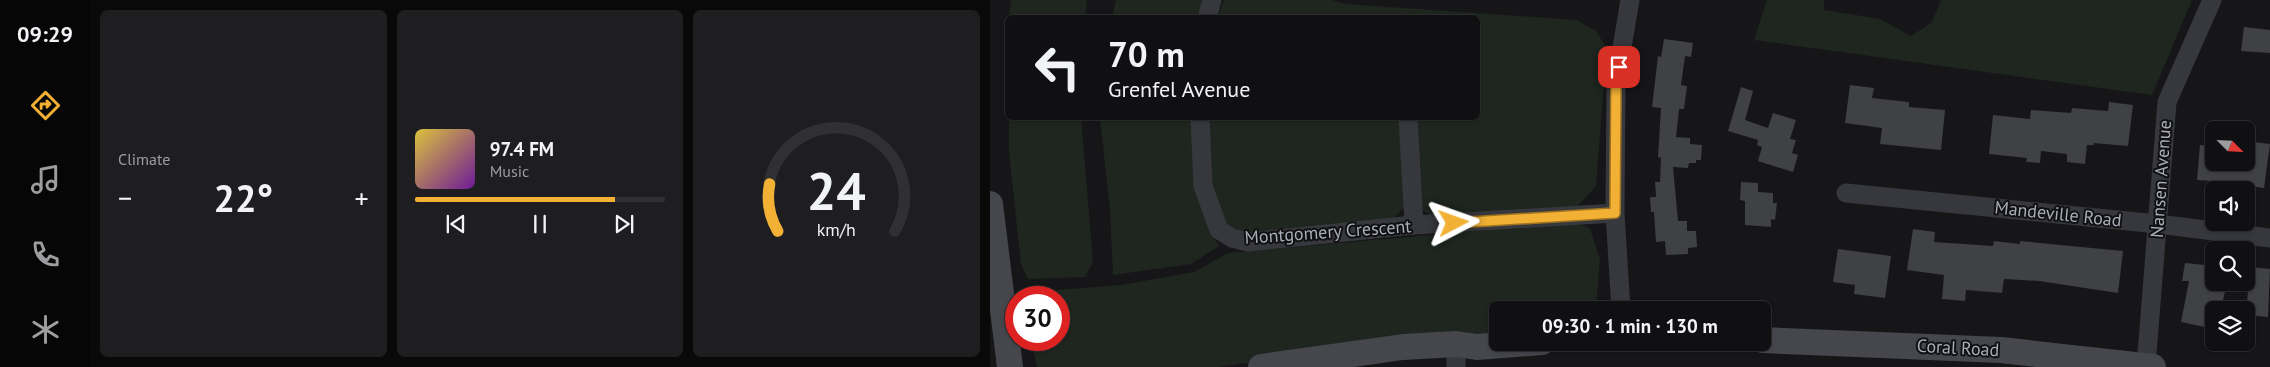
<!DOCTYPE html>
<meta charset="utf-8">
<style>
body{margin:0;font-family:"PT Sans",sans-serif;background:#1e1e20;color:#f1f3f6;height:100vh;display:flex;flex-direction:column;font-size:19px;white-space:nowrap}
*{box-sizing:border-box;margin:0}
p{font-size:16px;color:#9c9d9f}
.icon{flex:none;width:28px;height:28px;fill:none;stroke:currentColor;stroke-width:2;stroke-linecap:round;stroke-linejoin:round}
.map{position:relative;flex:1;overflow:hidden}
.panel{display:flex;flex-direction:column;gap:10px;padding:10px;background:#09090a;width:900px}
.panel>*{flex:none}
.banner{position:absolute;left:15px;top:15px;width:475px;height:105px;border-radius:8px;box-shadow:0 1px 4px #0004,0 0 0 1px #303032;background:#101012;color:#f1f3f6;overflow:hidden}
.needle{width:32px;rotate:114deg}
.buttons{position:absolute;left:1215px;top:121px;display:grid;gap:10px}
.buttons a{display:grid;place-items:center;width:50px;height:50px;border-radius:8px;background:#101012;box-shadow:0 1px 4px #0004,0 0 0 1px #303032;font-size:25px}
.speed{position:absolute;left:15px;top:286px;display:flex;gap:10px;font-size:25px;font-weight:700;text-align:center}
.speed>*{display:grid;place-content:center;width:65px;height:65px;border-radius:50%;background:#101012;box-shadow:0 1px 4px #0004,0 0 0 1px #303032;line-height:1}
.speed .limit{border:8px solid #d22;background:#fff;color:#111}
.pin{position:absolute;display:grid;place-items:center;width:42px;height:42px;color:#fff;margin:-21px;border-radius:10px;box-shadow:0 2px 8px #0006}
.me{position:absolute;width:55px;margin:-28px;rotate:86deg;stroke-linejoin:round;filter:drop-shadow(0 0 4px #0008)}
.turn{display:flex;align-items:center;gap:18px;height:105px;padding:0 20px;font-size:22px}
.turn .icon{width:65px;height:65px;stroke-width:2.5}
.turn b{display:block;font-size:35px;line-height:42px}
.big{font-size:38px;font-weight:700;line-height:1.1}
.panel .widget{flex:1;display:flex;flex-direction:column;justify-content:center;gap:8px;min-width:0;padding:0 18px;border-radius:8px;background:#1e1e20}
.panel .dial{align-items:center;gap:0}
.dial svg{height:130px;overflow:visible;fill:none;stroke:#303032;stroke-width:7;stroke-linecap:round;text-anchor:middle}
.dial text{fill:#f1f3f6;stroke:none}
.song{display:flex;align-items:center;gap:15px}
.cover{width:60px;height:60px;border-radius:8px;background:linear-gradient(135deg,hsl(50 70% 55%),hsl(280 70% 35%))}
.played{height:5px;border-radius:2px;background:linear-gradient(90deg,#f2b134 80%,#303032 80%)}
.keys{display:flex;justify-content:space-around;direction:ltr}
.heat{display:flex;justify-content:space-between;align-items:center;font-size:28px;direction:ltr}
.panel .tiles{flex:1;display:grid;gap:10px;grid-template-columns:repeat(3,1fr)}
.trip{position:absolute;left:499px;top:301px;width:282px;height:50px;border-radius:8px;background:#101012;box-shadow:0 1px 4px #0004,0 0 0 1px #303032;font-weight:700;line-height:50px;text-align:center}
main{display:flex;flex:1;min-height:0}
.tabs{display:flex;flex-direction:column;width:90px;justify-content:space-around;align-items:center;background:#060607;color:#9c9d9f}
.tabs .icon{width:35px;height:35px}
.tabs .current{color:#f2b134}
.tabs b{font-size:22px;color:#f1f3f6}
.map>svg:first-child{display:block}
.green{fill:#1e261f}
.building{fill:#404145}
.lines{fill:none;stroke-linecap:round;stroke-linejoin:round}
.street{stroke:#37383d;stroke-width:19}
.secondary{stroke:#45474d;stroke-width:26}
.route-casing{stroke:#9d7322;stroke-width:12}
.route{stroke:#f2b134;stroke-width:9}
.labels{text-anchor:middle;stroke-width:4;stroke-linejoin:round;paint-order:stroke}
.street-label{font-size:18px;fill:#a8adb8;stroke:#111113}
</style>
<main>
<nav class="tabs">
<b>09:29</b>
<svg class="icon current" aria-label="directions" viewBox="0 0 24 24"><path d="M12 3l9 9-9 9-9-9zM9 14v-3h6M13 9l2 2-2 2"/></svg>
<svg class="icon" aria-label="music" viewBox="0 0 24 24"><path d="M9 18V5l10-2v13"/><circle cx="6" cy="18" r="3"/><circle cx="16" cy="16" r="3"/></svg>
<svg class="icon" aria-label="phone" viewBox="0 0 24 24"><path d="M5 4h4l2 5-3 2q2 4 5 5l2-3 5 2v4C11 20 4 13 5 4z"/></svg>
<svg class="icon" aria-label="climate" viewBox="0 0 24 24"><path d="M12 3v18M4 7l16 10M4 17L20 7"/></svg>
</nav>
<section class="panel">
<div class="tiles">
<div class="widget"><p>Climate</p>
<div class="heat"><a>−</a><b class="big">22°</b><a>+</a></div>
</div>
<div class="widget">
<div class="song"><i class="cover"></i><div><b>97.4 FM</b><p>Music</p></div></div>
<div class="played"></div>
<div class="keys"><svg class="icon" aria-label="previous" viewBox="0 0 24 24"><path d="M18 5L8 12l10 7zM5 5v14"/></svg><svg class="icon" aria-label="pause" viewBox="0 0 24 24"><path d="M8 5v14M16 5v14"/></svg><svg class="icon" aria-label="next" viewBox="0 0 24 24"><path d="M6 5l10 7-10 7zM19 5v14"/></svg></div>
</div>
<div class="widget dial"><svg viewBox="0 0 100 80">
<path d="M14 69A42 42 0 1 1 86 69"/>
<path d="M14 69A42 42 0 0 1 9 40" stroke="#f2b134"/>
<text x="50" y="56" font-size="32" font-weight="700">24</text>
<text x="50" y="72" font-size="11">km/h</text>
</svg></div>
</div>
</section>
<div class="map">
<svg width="1280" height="367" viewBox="0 0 1280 367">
<rect width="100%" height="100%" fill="#161618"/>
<path class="green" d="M21,0H97L95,17H19Z
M126,0H212L210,17L122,18Z
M234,0H342L356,4L587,20L606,31L619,52L613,95L606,186L585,209L443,217L431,209L426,118H488V18H227Z
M777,0H834V10L890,19L921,36L942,22L951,0H1202L1162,95L764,40Z
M19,118H91L103,262L95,277L38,279L31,264L19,152Z
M110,118H201L220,231L229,246L201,264L123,275L120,210Z
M220,118H410L415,206L399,223L259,239L239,229L219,182Z
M587,222L600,229L610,259L606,305L604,310H508L507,334L349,350L228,367H47L41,340H69V298H40L43,292L131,285L204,272L238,253Z"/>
<path class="building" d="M1254,27L1280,30V53L1251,51Z
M674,39L703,43L701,57L695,56L691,85L697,86L694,109H689L686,137L700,138V144L712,145L711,160H706V163H699L698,168L683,167L688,221H697V231H706L707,247L698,248V254L676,255L675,241L666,242L664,212H661L660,197H666L665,182H670L671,158L668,157L671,108L662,107L668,56L671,57Z
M860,85L884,88L882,98L919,102V107L955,110L951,150L890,144L892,128L855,123Z
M751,87L763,91L755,120L778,128L783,113L806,120L800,139L806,140L802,153L808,155L803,172L768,161L772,147L767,145L768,140L738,131Z
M1119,102L1143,105L1138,146L1104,143V145H1097L1095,164L1077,162V154L1051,151L1050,163L1036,162L1037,158L999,154L1003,115L1040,119L1041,110L1081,113L1082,108L1118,111Z
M1256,141L1280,144L1274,188L1249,185V183L1207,180L1210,145L1224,146V162H1256Z
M751,182L768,183V192L783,193V203H787L785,220L781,219V227L755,225V201L750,200Z
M923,229L945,232L944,242L1003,246L1004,241L1030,244V241L1133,251L1128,293L1049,281L1014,279L1012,293L976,290L975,301L952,299L954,275L917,270Z
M848,249L901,256L895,298L864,294L865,285L843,282Z
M1195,263L1224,266V282H1237L1231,310H1224V329L1191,322L1199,281H1192Z
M1260,267L1280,269L1278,317L1256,315Z"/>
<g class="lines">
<path class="street" d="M217,18L222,0
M210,118L213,186L229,230L242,238L258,242L424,225L625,213
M418,118L424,225
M856,193L1168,224L1280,238
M631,310L625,213L626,83L640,0
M1156,366L1177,102L1222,0
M466,367V344"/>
<path class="secondary" d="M0,204L20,367
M772,340L1011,350L1163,367
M271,367L413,347L466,344L487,347L552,342"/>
</g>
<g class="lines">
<g class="route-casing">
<path id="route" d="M464,223L625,213L626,83L629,67"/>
</g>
<use href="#route" class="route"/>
</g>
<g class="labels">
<g class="street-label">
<text transform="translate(1171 179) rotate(-86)" y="6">Nansen Avenue</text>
<text transform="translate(1068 214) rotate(6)" y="6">Mandeville Road</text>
<text transform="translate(338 232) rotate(-4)" y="6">Montgomery Crescent</text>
<text transform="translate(968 348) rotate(3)" y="6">Coral Road</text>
</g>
</g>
</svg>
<div class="buttons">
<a><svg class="needle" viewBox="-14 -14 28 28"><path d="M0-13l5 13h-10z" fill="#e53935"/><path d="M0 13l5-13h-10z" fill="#9c9d9f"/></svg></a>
<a><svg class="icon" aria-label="sound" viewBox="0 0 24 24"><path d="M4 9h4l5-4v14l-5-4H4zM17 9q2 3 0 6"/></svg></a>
<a><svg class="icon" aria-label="search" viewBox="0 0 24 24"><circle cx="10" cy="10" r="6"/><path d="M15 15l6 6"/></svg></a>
<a><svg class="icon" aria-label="layers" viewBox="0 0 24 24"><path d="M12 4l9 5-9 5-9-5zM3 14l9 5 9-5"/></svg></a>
</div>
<div class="speed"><div class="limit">30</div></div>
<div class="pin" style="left:629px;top:67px;background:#d93025"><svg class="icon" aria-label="arrive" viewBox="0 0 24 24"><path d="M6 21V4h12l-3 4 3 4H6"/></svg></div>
<svg class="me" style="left:464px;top:223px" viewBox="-20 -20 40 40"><path d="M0-17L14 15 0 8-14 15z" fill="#f2b134" stroke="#fff" stroke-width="4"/></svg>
<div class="trip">09:30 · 1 min · 130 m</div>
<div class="banner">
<div class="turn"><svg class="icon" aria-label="left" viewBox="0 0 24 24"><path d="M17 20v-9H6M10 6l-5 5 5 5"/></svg><div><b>70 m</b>Grenfel Avenue</div></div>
</div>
</div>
</main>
